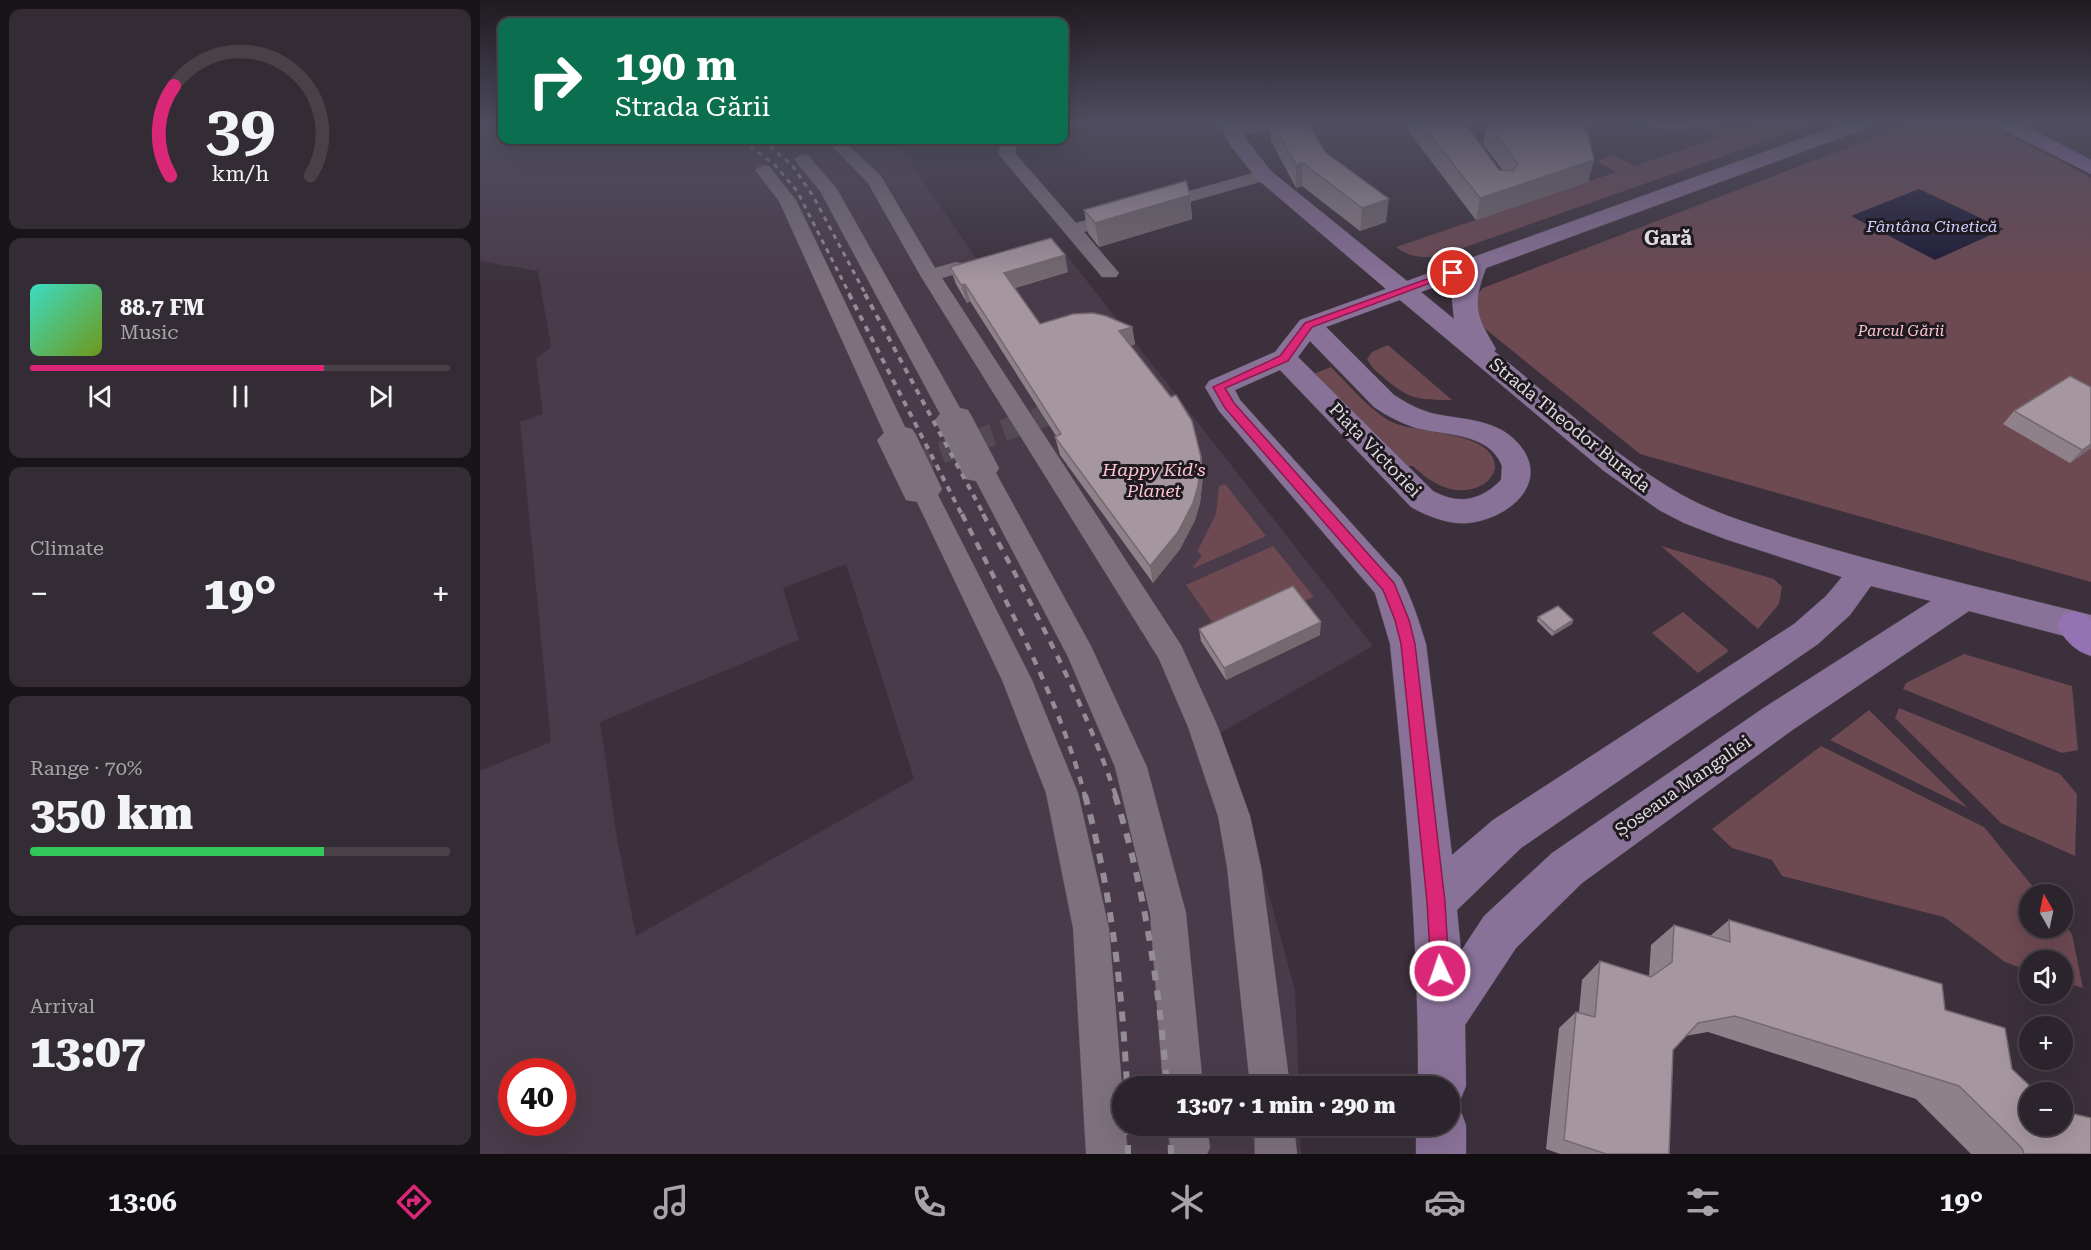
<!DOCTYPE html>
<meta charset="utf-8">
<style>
body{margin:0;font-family:"Roboto Serif",serif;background:#342c34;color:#f1f3f6;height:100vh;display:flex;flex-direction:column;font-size:22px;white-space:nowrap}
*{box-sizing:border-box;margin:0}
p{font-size:20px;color:#a6a4a9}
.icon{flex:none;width:33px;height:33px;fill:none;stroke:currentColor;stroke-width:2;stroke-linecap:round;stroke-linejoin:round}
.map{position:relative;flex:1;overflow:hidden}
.drawer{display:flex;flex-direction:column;gap:9px;padding:9px;background:#181418;width:480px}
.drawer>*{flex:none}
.banner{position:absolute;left:18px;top:18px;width:570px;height:126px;border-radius:12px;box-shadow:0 6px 24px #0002,0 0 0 2px #484148;background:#0b6e4f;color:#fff;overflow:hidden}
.needle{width:39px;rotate:351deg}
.controls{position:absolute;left:1539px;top:884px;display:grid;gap:12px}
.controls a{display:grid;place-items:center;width:54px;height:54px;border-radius:50%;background:#2c242c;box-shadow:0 6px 24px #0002,0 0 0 2px #484148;font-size:30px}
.speed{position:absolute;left:18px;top:1058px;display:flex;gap:12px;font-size:30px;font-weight:700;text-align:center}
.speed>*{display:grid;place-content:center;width:78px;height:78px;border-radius:50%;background:#2c242c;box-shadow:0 6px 24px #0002,0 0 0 2px #484148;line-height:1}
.speed .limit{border:9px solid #d22;background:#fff;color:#111}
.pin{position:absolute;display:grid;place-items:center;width:51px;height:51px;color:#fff;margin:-26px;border:3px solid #fff;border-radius:50%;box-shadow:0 2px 6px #0007}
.me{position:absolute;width:66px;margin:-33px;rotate:357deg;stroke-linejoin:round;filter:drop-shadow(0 0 4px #0008)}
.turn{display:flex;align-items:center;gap:21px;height:126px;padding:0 18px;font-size:27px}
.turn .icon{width:78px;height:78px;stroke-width:2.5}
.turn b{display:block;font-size:42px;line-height:51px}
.big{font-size:45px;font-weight:800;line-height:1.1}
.drawer .card{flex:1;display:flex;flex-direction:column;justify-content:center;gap:9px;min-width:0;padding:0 21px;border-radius:12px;background:#342c34}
.drawer .dial{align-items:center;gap:0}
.dial svg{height:156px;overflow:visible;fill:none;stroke:#484148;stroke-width:7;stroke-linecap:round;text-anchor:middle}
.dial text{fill:#f1f3f6;stroke:none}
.song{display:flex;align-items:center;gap:18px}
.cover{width:72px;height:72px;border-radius:9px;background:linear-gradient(135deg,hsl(170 70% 55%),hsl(80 70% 35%))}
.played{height:6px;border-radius:3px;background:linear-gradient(90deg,#db2777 70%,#484148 70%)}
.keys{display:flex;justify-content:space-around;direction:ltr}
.heat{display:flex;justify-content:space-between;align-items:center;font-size:33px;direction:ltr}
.charge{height:9px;border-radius:4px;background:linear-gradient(90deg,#34c759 70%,#484148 0)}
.trip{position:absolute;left:632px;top:1076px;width:348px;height:60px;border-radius:30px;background:#2c242c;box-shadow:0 6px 24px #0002,0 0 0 2px #484148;font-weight:800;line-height:60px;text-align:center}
.menu{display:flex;height:96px;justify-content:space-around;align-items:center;background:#120e12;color:#a6a4a9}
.menu .icon{width:42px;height:42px}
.menu .current{color:#db2777}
.menu b{font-size:27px;color:#f1f3f6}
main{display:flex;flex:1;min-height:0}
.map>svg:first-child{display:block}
.built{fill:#493b49;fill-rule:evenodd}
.green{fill:#6d4952}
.water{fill:#1c1935}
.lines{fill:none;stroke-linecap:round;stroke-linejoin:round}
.street-tunnel{stroke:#544a54;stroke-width:22;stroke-dasharray:22 11;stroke-linecap:butt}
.street-casing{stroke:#574e57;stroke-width:1}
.secondary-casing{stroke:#574e57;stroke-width:1}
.primary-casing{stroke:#574e57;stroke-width:1}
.street{fill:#7d717d;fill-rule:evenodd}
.secondary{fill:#897298;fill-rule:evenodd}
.primary{fill:#9572b3;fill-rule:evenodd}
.rail-far3{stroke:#958d95;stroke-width:3;stroke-dasharray:5 5;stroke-linecap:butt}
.rail-far2{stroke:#958d95;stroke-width:4;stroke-dasharray:6 6;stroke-linecap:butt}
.rail-far1{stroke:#958d95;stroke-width:4.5;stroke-dasharray:8 8;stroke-linecap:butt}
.rail{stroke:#958d95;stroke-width:6;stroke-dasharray:10 10;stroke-linecap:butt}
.wall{fill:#8f8189}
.shaded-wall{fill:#74696f}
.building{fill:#a6969f;stroke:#74696f;stroke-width:1.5}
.route{fill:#db2777;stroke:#8e194d;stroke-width:1.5}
.labels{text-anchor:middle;stroke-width:6;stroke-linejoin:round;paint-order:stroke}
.far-park-label{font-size:15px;font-style:italic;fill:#fdc5d2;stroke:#1f1a1f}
.far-water-label{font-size:16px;font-style:italic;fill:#d0cefe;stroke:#1f1a1f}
.street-label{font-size:18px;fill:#e0dae0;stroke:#1f1a1f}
.park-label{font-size:18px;font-style:italic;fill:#fdc5d2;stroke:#1f1a1f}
.far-district-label{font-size:20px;font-weight:bold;fill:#e0dae0;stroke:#1f1a1f}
</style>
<main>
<section class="drawer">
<div class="card dial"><svg viewBox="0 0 100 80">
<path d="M14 69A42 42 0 1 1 86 69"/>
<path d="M14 69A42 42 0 0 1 16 23" stroke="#db2777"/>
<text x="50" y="56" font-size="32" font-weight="700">39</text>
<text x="50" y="72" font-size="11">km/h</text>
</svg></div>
<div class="card">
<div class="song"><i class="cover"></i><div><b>88.7 FM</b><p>Music</p></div></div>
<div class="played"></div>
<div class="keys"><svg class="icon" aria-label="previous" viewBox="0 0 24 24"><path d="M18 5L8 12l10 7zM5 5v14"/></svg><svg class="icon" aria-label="pause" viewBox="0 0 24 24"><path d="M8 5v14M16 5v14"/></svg><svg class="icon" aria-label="next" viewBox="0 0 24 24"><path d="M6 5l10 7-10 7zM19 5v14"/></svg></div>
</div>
<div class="card"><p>Climate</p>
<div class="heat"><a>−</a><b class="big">19°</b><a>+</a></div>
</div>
<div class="card"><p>Range · 70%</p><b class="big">350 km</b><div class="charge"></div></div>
<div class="card"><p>Arrival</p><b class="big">13:07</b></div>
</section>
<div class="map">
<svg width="1611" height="1154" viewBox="0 0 1611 1154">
<rect width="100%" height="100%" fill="#3b303b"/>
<path class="built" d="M0,122H22V140H408L423,152L504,270L581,248L893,646L740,733L755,770L815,990L819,1086H642V1125H820L821,1154H0V771L71,742L40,422L63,414L56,359L71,347L58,271L0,261ZM366,564L434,779L156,936L137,838L120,722L319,640L303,588ZM32,1071H82V1122H32Z"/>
<path class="green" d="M1233,122L1255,132L1283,122H1340L957,257C941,257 930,258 916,247L1136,172L1117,161L1134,155L1154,166L1239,137L1219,127Z
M1434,122L1502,123L1581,161L1611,178V582L1160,454L998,323L992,301L1003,288Z
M908,345L972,400C939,400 929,400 903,377C897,372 891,367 887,359L892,352Z
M851,367C869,385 887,407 908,420C931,435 1015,429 1015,467C1015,474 1008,482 1002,485C977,499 950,483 933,466H925L833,374Z
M745,484L786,536L712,569L722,555L717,552L736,514L739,486Z
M793,546L834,597L740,633L706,585Z
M1181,546L1294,579L1302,587L1299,604L1278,629Z
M1203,612L1249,651L1218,673L1172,633Z
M1484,654L1592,686L1598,750L1582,753L1423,689L1426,683Z
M1419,708L1580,774L1597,794L1595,856L1521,823L1415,718Z
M1389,710L1488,808L1350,740Z
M1341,746L1504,827L1559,894H1550V927H1582L1583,923L1592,934L1603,988L1583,982L1582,960H1550L1549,971L1525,962L1464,917L1302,876L1292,860L1252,848L1232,829Z"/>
<path class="water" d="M1439,189L1524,229L1455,260L1371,216Z"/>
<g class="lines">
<path class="street-tunnel" d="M430,464L595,405"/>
<g class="street-casing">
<path id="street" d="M780,122H836L828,127L752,135L744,130L752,125Z
M1159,122H1228C1218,132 1168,131 1159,122Z
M521,140H537L535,153L596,223L784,170L790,171L792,175L790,179L604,232L639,273L636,277H622L521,157L519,154Z
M361,142L367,144L401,176L455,268L476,262L483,264L486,268L483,272L462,278L701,645L738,727L770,816L781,867L810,1086H770L747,867L738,816L708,727L679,659L440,275L388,183L353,147Z
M322,154L328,155L357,189L480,408L488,410L491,415L519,468L516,473L611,646L667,767L706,913L723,1086H683L670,913L635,767L588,657L496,481L485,479L455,420L460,414L340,191L314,159Z
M283,165L289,166L316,200L425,427L432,429L436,435L462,489L458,495L552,680L598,793L629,928L642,1086V1125H645L648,1154H606L593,928L566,793L522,680L437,502L426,500L397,440L404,433L299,201L275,170Z
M687,1125H727L730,1148L727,1154H691Z
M774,1125H814L817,1154H775Z"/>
</g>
<g class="secondary-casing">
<path id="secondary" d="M739,122H758L769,143L791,171L927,281L1367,122H1395L1393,126L1006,268C992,305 996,316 1016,349L1014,351C1075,400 1134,456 1202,495C1240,516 1283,528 1325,541C1419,569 1515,591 1611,615V643L1489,611L1311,731L1102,883L1036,948L985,1025L986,1086L979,1103L974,1105L979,1107L986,1125V1154H936V1125H969V1086H938C939,938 925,791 910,644L895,593L739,411L725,387L729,381L795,352L820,320L906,289L777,179L750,145ZM978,279L972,299L974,319L941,292ZM920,300L1124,471L1179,510L1204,523L1245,539L1362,577L1346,596L1314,624L1013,820L972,855L946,644C939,621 932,599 921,578L760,400L755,390L800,370L931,507C947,516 969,525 988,523C1030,519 1074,480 1036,441C1014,418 980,420 951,413C937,409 925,402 914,395L846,327ZM830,341L894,407C907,416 921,423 936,428C965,436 1009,432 1022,466L1021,480C1000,501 979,505 953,491L818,357ZM1391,586L1451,601L1285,707L1072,853L1004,916L981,951L977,910L1041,848L1338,644L1370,615Z"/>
</g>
<g class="primary-casing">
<path id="primary" d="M1514,122H1538L1611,160V174L1516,126Z
M1594,611L1606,615L1611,620V656C1595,651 1584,640 1577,625L1582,615Z"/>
</g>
<use href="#street" class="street"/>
<use href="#secondary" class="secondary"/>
<use href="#primary" class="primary"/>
<path class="rail-far3" d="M262,140L295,165L317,191L370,295
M282,140L312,165L333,196L386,295"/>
<path class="rail-far2" d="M369,294L482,515
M385,294L504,515"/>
<path class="rail-far1" d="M482,514C528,606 578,696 605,796
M503,514C553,607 602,696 636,796"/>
<path class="rail" d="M605,795C631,890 642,988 647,1086
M635,795C665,889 679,987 687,1086
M648,1125V1154
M690,1125L691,1154"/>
</g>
<path class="wall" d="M790,122H827L845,152L906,222L880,231L822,186L816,188L791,141Z
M929,122H978L1019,170L1023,171L1003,144L1007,123L1114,160L1108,182L996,220L928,131Z
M710,195L712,219L619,247L608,233L604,210Z
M470,267L588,272L535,288L560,324L652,327L655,344L650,346L721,457L723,475L720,503L715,520L700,549L673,583L580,455L575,437L576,436L490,301L487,303L476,284Z
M1534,411L1611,448L1590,463L1523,424Z
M1058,617L1093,620L1092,624L1072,636L1057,621Z
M719,629L840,635L746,680L721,641Z
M1249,920L1465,1010L1532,1069L1611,1154H1491L1436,1099L1228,1032L1205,1036L1193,1050L1189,1154H1080L1066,1149L1079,1028L1096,1012H1099L1102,980L1120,961L1169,976L1171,945L1194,925L1230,936Z"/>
<path class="shaded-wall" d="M1114,160L1108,182L996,220L1000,198Z
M823,163L822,186L816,188V165Z
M710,195L712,219L619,247L615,223Z
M909,199L906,222L880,231L882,208Z
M585,255L588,272L529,290L524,273Z
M485,284L490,301L487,303L481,285Z
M652,327L655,344L642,348L639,331Z
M1611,444V448L1590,463L1602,450Z
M721,457L723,475L720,503L715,520L700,549L673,583L670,566Z
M1093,620L1092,624L1072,636L1074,632Z
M841,622L840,635L746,680L744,668Z"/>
<path class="building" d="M792,122H827L845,152L909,199L882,208L823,163L816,165Z
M940,122H978L981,126L986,125L1019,170L1033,171L1038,164L1007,123L1105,122L1114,160L1000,198Z
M706,181L710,195L615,223L604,210Z
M571,238L585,255L524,273L560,324L593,314L613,313L626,316L652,327L639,331L691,397L696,395L712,421L721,457L718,486L713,503L698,532L670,566L575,437L581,434L485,284L481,285L470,267Z
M1590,376L1611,387V444L1602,450L1534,411Z
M813,586L841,622L744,668L719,629Z
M1078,606L1093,620L1074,632L1058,617Z
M1249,920L1462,984L1465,1010L1525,1028L1532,1069L1556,1092H1550V1125H1582V1111L1611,1118V1154H1544L1542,1148L1479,1086L1255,1016L1218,1023L1193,1050L1189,1154H1126L1084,1140L1096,1012L1115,1017L1120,961L1171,977L1192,962L1194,925L1250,942Z"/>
<linearGradient id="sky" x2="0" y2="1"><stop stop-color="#201a20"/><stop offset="0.43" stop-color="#4f4e60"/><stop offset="1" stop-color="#4f4e60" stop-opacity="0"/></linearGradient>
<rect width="1611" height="284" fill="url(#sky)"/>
<path class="route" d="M969,271L977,273L832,327L808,361L745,388L754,403L914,583L929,620L935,644L965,902L969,971L967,977L960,980L954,977L951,971L947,902L921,644L915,620L903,590L745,408L733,387L800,356L825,323Z"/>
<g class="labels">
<g class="far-park-label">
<text x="1421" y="336">Parcul Gării</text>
</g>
<g class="far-water-label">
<text x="1452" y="232">Fântâna Cinetică</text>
</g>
<g class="street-label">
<text transform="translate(1090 425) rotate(39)" y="6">Strada Theodor Burada</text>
<text transform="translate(895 450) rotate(46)" y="6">Piața Victoriei</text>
<text transform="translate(1203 786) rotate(-35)" y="6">Șoseaua Mangaliei</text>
</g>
<g class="park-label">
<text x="674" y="476">Happy Kid's<tspan x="674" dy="21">Planet</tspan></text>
</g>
<g class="far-district-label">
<text x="1188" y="245">Gară</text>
</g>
</g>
</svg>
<div class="controls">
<a><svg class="needle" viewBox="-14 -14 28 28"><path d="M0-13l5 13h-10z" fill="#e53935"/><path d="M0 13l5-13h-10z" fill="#a6a4a9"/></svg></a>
<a><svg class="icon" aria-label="sound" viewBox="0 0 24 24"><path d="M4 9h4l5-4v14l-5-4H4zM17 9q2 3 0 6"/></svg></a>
<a>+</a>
<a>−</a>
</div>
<div class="speed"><div class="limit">40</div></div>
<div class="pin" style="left:973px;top:273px;background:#d93025"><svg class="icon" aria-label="arrive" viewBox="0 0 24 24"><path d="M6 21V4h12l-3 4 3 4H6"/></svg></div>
<svg class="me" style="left:960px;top:971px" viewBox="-20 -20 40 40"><circle r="17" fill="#db2777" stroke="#fff" stroke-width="3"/><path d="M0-11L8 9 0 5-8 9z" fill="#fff"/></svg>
<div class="trip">13:07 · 1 min · 290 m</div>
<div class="banner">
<div class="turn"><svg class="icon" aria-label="right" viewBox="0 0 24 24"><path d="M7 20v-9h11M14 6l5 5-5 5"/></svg><div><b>190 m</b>Strada Gării</div></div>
</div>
</div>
</main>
<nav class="menu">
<b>13:06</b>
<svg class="icon current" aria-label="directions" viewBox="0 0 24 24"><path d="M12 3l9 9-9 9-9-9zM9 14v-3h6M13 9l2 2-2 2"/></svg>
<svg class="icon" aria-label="music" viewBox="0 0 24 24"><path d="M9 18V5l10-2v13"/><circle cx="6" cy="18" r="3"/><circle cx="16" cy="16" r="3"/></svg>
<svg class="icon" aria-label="phone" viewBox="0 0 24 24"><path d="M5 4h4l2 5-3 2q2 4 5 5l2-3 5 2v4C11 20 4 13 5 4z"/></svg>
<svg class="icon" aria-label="climate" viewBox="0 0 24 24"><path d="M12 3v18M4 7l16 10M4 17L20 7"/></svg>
<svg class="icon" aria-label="car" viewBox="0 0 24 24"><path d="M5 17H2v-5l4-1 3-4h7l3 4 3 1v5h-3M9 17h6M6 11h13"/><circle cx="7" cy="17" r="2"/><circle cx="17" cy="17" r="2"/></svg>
<svg class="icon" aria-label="filters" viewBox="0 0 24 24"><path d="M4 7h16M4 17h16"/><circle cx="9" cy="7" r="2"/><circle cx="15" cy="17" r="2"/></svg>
<b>19°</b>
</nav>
